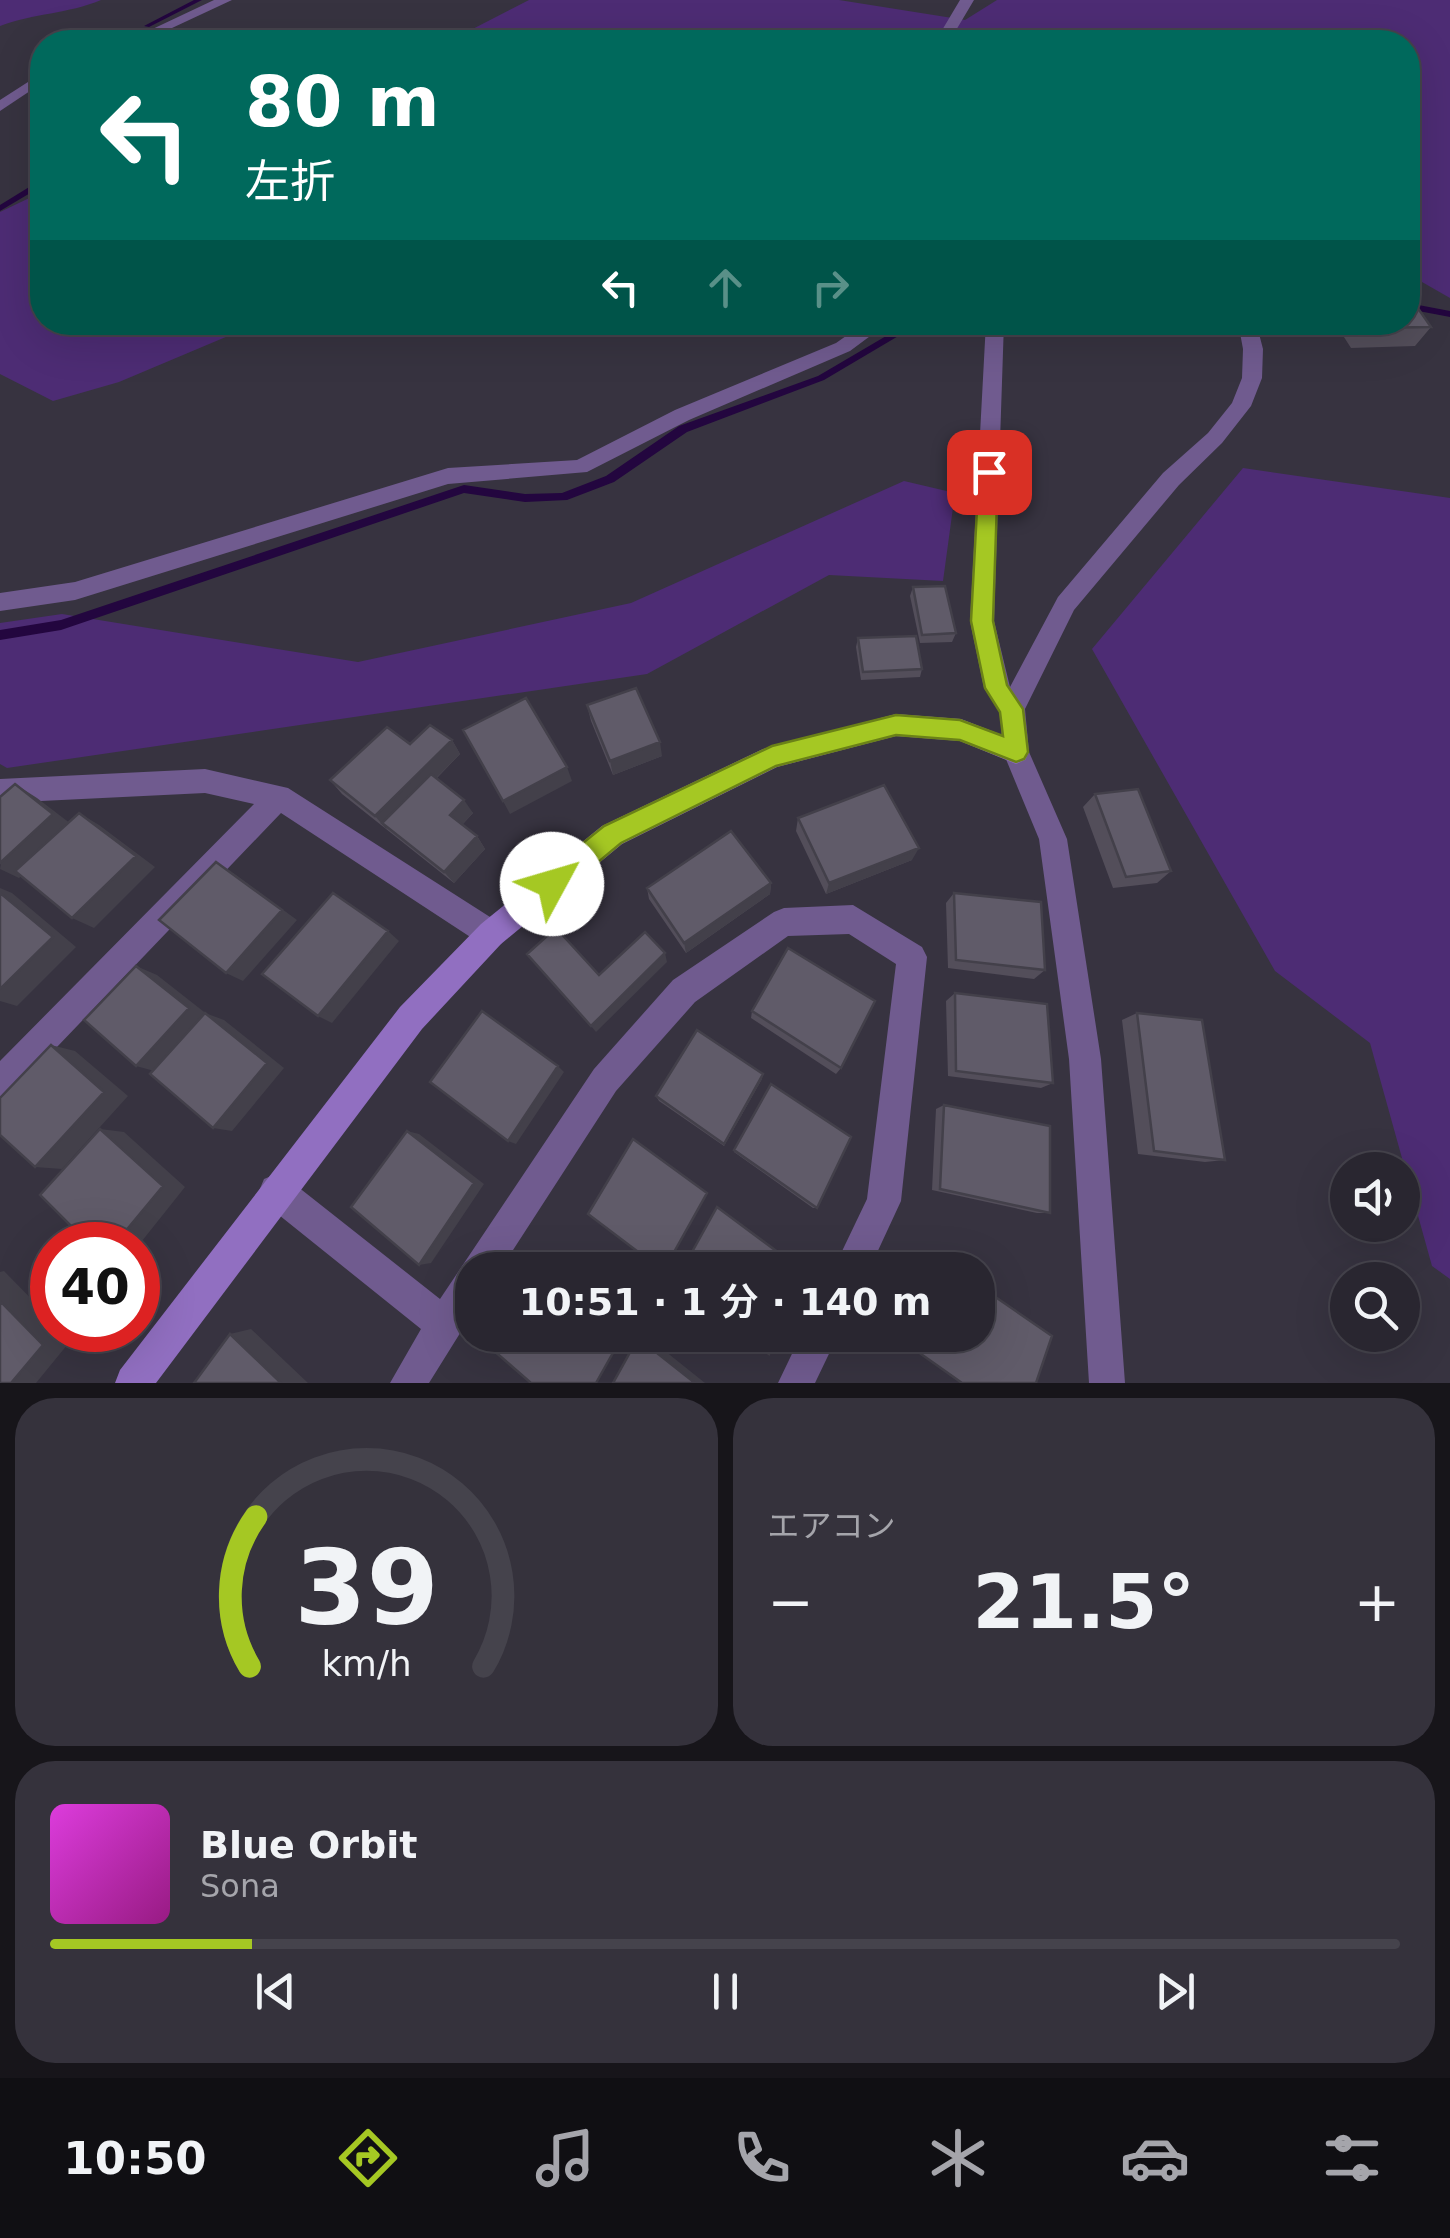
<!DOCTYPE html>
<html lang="ja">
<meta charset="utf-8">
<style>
body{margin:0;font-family:"DejaVu Sans","Noto Sans JP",sans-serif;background:#35323c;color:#f1f3f6;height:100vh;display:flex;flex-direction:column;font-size:38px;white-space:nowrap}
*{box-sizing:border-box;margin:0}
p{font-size:32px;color:#a5a5ab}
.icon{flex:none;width:55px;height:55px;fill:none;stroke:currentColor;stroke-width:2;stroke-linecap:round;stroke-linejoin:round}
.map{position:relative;height:1383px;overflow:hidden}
.sheet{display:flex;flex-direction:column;gap:15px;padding:15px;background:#17151a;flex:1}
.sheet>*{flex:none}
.top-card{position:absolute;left:30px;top:30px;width:1390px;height:305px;border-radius:40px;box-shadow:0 10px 40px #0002,0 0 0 2px #45434c;background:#00695c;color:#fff;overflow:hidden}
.controls{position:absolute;left:1330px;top:1152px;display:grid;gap:20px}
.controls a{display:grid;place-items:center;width:90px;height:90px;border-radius:50%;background:#292630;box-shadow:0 10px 40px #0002,0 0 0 2px #45434c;font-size:50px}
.speed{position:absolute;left:30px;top:1222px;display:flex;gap:20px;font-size:50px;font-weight:700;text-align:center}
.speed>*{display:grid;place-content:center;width:130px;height:130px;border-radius:50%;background:#292630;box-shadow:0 10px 40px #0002,0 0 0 2px #45434c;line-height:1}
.speed .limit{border:15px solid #d22;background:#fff;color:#111}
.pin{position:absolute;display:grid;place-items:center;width:85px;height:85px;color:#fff;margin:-42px;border-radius:20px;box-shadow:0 5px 15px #0006}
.me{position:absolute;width:110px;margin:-55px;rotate:51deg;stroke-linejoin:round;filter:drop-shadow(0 0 8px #0008)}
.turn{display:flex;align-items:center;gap:35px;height:210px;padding:0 50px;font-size:45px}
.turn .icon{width:130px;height:130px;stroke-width:2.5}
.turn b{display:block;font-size:70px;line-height:85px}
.lanes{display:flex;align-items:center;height:95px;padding:0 50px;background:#0003;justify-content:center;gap:50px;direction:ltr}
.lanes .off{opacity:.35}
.big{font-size:75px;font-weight:600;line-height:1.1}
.sheet .card{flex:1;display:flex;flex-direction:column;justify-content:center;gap:15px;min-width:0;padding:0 35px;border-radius:40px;background:#35323c}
.sheet .dial{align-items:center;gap:0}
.dial svg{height:260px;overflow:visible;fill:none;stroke:#45434c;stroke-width:7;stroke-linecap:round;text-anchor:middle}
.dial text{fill:#f1f3f6;stroke:none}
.song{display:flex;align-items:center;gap:30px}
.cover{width:120px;height:120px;border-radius:15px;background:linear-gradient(135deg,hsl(300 70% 55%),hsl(310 70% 35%))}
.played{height:10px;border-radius:5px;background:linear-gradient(90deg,#a5c823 15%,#45434c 15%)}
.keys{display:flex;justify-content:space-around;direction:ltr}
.heat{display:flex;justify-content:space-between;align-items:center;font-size:55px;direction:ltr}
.sheet .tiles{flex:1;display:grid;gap:15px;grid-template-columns:1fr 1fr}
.card:last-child{grid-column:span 2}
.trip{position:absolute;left:455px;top:1252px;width:540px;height:100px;border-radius:40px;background:#292630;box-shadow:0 10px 40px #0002,0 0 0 2px #45434c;font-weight:600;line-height:100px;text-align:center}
.tabs{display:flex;height:160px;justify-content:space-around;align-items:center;background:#100f13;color:#a5a5ab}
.tabs .icon{width:70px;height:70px}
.tabs .on{color:#a5c823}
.tabs b{font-size:45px;color:#f1f3f6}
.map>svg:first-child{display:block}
.green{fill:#4d2c74}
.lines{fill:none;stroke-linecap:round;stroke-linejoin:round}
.stream{fill:#23063f;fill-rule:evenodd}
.street{fill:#705b8f;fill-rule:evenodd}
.secondary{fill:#916fc1;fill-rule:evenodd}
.wall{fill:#534e5a}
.shaded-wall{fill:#43404a}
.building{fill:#605b69;stroke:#43404a;stroke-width:2.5}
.route{fill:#a5c823;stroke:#6b8217;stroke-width:2.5}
</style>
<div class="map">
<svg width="1450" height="1383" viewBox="0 0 1450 1383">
<rect width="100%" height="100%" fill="#373340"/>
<path class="green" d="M0,0H101C68,14 34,13 0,26Z
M529,0H839L965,20L997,0H1450V298L1408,274V42H429L461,35Z
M42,192V322L259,323L119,382L53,401L0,374V212Z
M1243,468L1450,498V1279L1432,1266L1370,1043L1275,971L1092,649Z
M904,481L955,493L943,581L829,575L647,674L7,768L0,764V623L62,614L358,662L631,603Z"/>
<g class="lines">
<path class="stream" d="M194,0H202L149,27L144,26Z
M159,38H163L168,42H161L158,39Z
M39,181H42V186L0,211V205Z
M1408,303L1450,311V317L1408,309Z
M910,322H922L824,380L687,432L614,482L567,500L525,502L464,493L61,630L0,640V630L61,620L464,485L525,494L562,493L606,476L679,426L818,376Z
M1188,322H1205L1238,332L1240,334L1235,337Z
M1307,322H1325L1278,336L1273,333L1275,331Z"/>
<path class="street" d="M214,0H232L142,42H125Z
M960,0H974L949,42H935Z
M42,73V83L0,111V100Z
M866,322H889L850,351L689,420L587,472L448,484L75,600L0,611V593L75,582L448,468L577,460L675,410L836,343Z
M986,322H1004L994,621L1010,687L1058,597L1163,473L1208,433L1232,403L1242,378L1243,349L1238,322H1256L1263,349L1262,378L1251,406L1222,443L1179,485L1074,610L1025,709L1029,752L1067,839L1101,1059L1125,1383H1089L1069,1059L1039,839L1003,752L1000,712L984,688L970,621Z
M205,769L288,788L501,924L506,934L501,944L491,949L481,944L281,813L11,1095L0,1100V1061L254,804L205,793L0,803V779Z
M853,905L922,947L927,957L901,1201L869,1270H833L867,1199L896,964L849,934L788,936L695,1002L616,1091L500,1270H472V1314L429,1383H390L421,1329L264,1203L259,1191L264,1179L276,1174L288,1179L440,1299L594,1069L673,980L774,912L784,908Z
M801,1335H838L815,1383H778Z"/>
<path class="secondary" d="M896,714L961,719L1025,744L1029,752L1025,760L1016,764L960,741L896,736L777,767L622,844L501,944L422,1029L156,1383H115L120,1370L400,1007L481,924L602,826L763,749Z"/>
</g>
<path class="wall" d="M1408,322L1431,327L1415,346L1351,348L1335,323Z
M913,587L956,633L952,642L920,643L910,596Z
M858,638L922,669L920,677L861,680L856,647Z
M587,705L662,756L613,775L591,721Z
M452,740L460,754L437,778L473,813L462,825L477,836L485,849L454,883L342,794L330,780L410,744Z
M1095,794L1171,871L1157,883L1113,888L1083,807Z
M798,818L912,860L826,894L796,831Z
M771,883L770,894L686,953L649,899L647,888Z
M954,893L1045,970L1034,979L948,968L946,903Z
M955,993L1053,1083L1041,1088L948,1076L946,1001Z
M752,1011L841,1068L836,1074L751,1018Z
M1137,1013L1225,1160L1205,1162L1138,1154L1122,1020Z
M762,1079L724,1146L659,1101L656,1096Z
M944,1105L1050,1213H1037L932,1190L936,1109Z
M734,1150L817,1208H813L734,1152Z
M918,1335H978L962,1383L913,1348Z"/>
<path class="shaded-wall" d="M452,740L460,754L388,827L382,823L387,828L386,829L375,816Z
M660,742L662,756L613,775L610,761Z
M567,767L572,781L510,814L503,801Z
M15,784L37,798L75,827L19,878L0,869Z
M464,800L473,813L459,828L450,815Z
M79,813L99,825L155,867L94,928L72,918Z
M477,836L485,849L454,883L444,872Z
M919,848L912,860L826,894L829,883Z
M233,873L297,920L243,981L226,973Z
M771,883L770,894L686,953L684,943Z
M0,888L12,893L76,947L17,1006L0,1001Z
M388,931L399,941L332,1023L318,1016Z
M665,953L667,962L596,1032L591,1026Z
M136,966L157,975L208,1015L158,1072L136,1066Z
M205,1013L224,1020L284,1068L232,1131L213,1128Z
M51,1045L75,1051L128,1096L62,1169L35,1167Z
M558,1066L564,1072L516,1144L508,1141Z
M763,1074L762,1079L724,1146V1144Z
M100,1129L124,1132L185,1187L138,1246L114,1245Z
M407,1131L419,1134L484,1184L431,1263L419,1265Z
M542,1261L554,1270H543L534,1263Z
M4,1271L52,1320V1330H62L72,1339L36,1383H11L0,1301V1272Z
M251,1329L308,1383H281L230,1334Z
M640,1335H645L705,1383H695L638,1338Z"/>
<path class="building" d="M1408,301H1413L1431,327L1365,328L1361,322H1408Z
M945,586L956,633L922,635L913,587Z
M916,636L922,669L863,672L858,638Z
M636,688L660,742L610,761L587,705Z
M526,698L567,767L503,801L463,730Z
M430,725L452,740L375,816L330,780L387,727L410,744Z
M431,774L464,800L450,815L477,836L444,872L382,823Z
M15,784L53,814L0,863V797Z
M884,785L919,848L829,883L798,818Z
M1138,789L1171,871L1126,877L1095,794Z
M79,813L136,856L72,918L15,871Z
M731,831L771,883L684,943L647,888Z
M216,862L282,910L226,973L159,920Z
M0,893L53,937L0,989Z
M333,893L388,931L318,1016L262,974Z
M954,893L1041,902L1045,970L956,960Z
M556,928L599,975L645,932L665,953L591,1026L527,954Z
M788,948L875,1001L841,1068L752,1011Z
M136,966L189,1008L136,1066L84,1020Z
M955,993L1047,1004L1053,1083L956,1071Z
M482,1011L558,1066L508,1141L430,1082Z
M205,1013L267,1063L213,1128L150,1074Z
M1137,1013L1202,1020L1225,1160L1154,1151Z
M697,1030L763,1074L724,1144L656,1096Z
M51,1045L104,1092L35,1167L0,1135V1098Z
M771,1084L851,1137L817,1208L734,1150Z
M944,1105L1050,1126V1213L940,1189Z
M100,1129L163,1186L114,1245H90L40,1195Z
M407,1131L474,1183L419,1265L351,1207Z
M633,1139L707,1193L664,1270H662L588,1214Z
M717,1207L802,1270H682Z
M534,1263L543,1270H530Z
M978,1285L1052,1336L1036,1383H962L921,1354L929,1335H978Z
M0,1301L43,1345L11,1383H0Z
M230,1334L281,1383H194Z
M490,1335H623L596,1383H531L485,1343Z
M745,1335H778L769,1354Z
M638,1338L695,1383H613Z"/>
<path class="route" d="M989,465L998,472L993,621L1007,685L1023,709L1028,752L1024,759L1016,762L960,740L896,735L776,766L621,843L561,893L552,897L543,893L539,884L543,875L604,826L772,746L896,715L960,720L1003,736L1000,712L985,688L971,621L979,472Z"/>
</svg>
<div class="controls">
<a><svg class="icon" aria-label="sound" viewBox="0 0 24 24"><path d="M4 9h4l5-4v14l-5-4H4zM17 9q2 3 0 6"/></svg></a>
<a><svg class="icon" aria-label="search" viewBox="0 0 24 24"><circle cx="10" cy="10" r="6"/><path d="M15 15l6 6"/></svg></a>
</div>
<div class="speed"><div class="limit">40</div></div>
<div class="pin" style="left:989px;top:472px;background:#d93025"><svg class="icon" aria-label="arrive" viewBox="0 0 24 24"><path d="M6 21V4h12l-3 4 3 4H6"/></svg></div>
<svg class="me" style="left:552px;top:884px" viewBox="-20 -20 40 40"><circle r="19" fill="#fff"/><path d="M0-13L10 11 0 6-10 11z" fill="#a5c823"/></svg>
<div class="trip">10:51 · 1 分 · 140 m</div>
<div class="top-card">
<div class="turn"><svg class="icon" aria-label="left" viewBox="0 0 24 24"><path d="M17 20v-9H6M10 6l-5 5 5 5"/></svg><div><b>80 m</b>左折</div></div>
<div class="lanes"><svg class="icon" aria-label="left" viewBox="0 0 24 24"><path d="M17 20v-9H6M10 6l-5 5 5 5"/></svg><svg class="icon off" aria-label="ahead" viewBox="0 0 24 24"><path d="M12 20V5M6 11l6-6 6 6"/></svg><svg class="icon off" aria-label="right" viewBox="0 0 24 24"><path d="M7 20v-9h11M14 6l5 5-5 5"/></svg></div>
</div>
</div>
<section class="sheet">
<div class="tiles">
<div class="card dial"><svg viewBox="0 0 100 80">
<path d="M14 69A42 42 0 1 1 86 69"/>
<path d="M14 69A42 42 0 0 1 16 23" stroke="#a5c823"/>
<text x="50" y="56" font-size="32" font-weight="700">39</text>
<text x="50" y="72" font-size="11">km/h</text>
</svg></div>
<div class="card"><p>エアコン</p>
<div class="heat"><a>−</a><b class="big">21.5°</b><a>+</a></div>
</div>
<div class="card">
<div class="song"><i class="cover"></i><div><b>Blue Orbit</b><p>Sona</p></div></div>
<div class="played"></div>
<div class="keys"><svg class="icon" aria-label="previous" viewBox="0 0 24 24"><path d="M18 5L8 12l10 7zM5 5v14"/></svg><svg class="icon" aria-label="pause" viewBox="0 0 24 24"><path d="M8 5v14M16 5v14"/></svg><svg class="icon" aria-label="next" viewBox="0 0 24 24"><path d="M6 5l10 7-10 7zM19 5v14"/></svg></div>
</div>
</div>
</section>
<nav class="tabs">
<b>10:50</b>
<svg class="icon on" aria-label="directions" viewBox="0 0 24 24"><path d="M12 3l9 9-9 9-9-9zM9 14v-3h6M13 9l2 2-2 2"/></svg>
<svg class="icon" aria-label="music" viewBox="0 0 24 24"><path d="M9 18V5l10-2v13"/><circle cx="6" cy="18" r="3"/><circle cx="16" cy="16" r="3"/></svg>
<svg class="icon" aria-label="phone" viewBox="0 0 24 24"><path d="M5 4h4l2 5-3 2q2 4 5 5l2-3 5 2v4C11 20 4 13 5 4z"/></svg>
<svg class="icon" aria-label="climate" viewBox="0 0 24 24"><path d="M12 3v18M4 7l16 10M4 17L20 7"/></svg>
<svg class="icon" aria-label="car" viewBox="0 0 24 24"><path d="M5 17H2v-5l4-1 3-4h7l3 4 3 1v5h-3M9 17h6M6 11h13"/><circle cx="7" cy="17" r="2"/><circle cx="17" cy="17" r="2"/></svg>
<svg class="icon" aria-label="filters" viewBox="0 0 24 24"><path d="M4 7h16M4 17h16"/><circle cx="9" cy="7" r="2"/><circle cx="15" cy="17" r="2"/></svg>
</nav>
